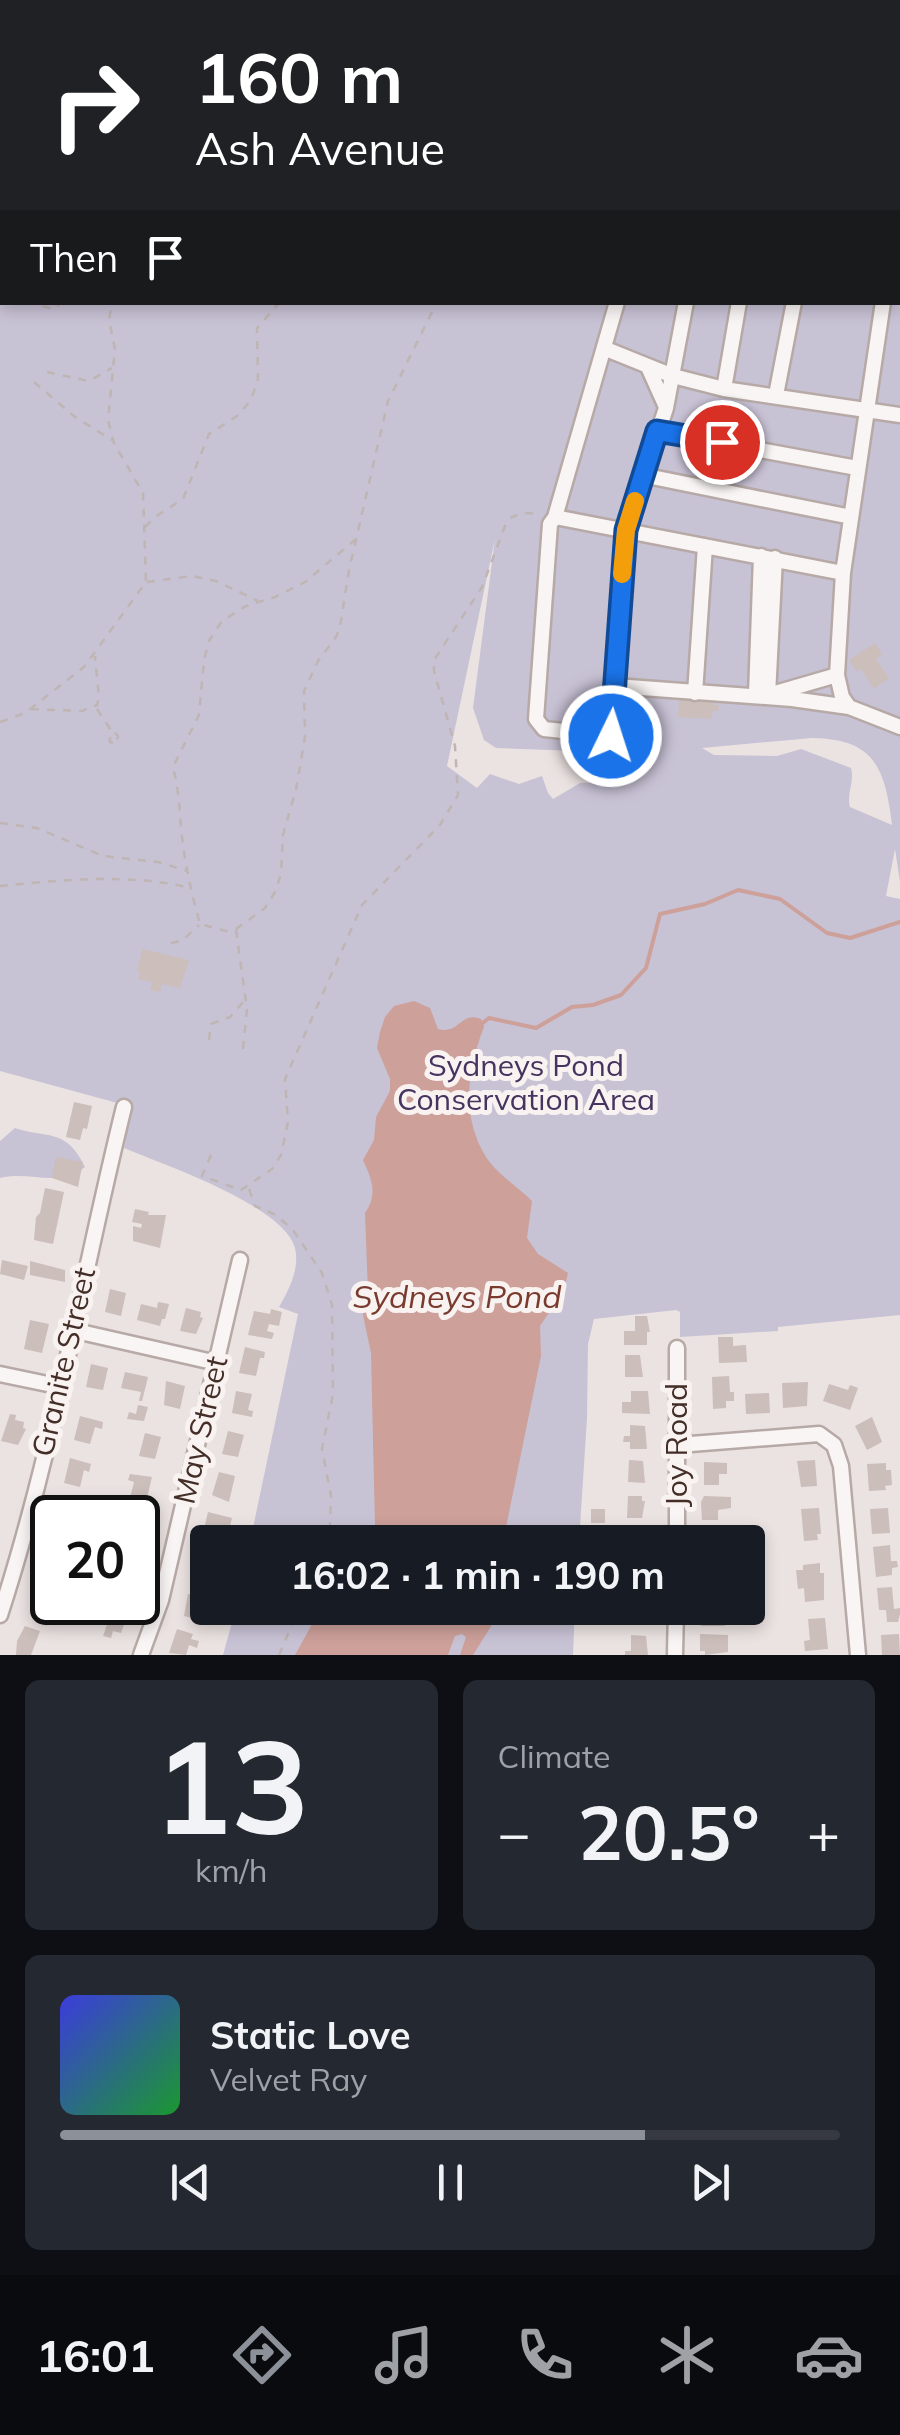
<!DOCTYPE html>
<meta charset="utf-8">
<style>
body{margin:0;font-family:Mulish,sans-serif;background:#242831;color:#f1f3f6;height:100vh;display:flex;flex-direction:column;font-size:38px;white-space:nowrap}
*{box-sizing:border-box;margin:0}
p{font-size:32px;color:#9ea1a6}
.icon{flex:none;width:55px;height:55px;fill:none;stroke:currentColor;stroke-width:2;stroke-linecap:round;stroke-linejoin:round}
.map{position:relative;height:1655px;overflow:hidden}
.side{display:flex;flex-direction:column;gap:25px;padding:25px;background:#0d0f14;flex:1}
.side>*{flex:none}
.hud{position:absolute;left:0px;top:0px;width:900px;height:305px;box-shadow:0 5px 15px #0003;background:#202124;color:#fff;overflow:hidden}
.speed{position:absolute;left:30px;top:1495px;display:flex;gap:20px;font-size:50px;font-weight:700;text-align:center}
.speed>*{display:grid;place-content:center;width:130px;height:130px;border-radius:50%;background:#171b24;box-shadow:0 5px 15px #0003;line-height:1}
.speed .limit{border:5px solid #111;border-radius:15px;background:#fff;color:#111}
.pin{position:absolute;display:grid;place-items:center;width:85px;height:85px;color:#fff;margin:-42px;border:5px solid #fff;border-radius:50%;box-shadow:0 2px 10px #0007}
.me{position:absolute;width:110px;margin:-55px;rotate:4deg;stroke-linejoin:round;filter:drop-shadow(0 0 8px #0008)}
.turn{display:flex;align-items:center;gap:35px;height:210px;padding:0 30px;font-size:45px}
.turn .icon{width:130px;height:130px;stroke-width:2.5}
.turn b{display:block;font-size:70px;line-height:85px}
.then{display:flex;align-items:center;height:95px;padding:0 30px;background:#0003;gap:20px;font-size:38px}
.big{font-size:75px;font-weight:700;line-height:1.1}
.side .tile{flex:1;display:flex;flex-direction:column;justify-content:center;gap:15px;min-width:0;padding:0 35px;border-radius:15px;background:#242831}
.side .dial{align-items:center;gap:0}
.dial b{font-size:130px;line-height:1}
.song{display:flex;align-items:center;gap:30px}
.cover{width:120px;height:120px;border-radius:15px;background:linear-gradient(135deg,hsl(240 70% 55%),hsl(130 70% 35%))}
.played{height:10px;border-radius:5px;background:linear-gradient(90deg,#8c9099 75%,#363941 75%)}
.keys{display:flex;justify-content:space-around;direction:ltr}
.heat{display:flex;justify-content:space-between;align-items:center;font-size:55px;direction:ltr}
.side .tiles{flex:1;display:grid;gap:25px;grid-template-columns:1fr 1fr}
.tile:last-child{grid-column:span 2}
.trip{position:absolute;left:190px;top:1525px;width:575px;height:100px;border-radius:10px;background:#171b24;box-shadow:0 5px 15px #0003;font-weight:700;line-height:100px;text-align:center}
.menu{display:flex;height:160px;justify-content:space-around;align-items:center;background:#090b0e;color:#9ea1a6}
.menu .icon{width:70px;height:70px}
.menu .on{color:#8c9099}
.menu b{font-size:45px;color:#f1f3f6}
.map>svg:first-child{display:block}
.green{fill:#c8c2d5;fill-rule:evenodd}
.water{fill:#cda09a}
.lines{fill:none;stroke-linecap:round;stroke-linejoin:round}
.stream{stroke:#cda09a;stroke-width:4}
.building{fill:#cbbebb}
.minor-casing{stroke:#b6a9a6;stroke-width:19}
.path{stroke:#bfb5b3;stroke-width:2.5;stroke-dasharray:8 8;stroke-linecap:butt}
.minor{stroke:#f9f5f4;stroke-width:14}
.route-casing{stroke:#114b97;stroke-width:25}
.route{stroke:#1a73e8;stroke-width:18}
.slow{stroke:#f59e0b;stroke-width:18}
.labels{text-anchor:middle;stroke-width:10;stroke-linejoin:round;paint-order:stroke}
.park-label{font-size:30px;fill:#463460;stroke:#f8f2f1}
.street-label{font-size:30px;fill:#442e28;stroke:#f8f2f1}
.water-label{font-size:32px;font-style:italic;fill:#7a3b2f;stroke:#f8f2f1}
</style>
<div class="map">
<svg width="900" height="1655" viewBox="0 0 900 1655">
<rect width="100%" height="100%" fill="#ebe3e1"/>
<path class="green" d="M0,0H63L2,2V302H898V67L900,68V882L895,849L886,896L900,899V1315L778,1327V1331L680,1337V1312L676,1310L594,1319L588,1344L587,1418L579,1542H250L298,1314L279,1307C289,1290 300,1268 295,1248C283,1205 164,1165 124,1148L132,1107L0,1071ZM495,539L473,708L484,740L496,748L576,751L620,764L599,782L580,783L553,799L548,793L542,776L519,784L490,774L477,788L447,766ZM812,738C874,739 885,767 892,825L850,807C846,794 855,782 851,768L801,749L777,756L714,755L702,748Z
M649,0H900V40L898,2Z
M15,1128C47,1139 66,1127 85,1167C58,1189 30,1170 0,1178V1141Z
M236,1608H575L573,1655H223Z"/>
<path class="water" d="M414,1001L430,1008L438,1029C460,1035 460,1011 481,1019L484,1027C468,1068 460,1115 486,1157C498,1175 517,1186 532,1201L527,1238L538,1254L568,1273L564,1290L540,1326L541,1356L503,1542H380L375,1526L371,1353L363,1315L368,1293L365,1213C378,1195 372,1179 363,1160L374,1140L376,1117L390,1091V1079L377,1048L380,1032L385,1017L394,1006Z
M321,1608H471L476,1618L498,1615L473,1655H460L466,1637L462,1634L455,1636L448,1655H295Z"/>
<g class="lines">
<path class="stream" d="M479,1026L489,1018L536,1028L572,1007L593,1005L621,995L646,968L660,914L705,904L738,890L780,899L827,933L850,938L900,922"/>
</g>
<path class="building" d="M875,643L882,654L876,659L889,678L874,689L861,669L857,672L849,660Z
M679,698L714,700V705H719L718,711H712V719L678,717Z
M142,949L189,960L180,988L162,984L160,992L150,990L152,982L138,979L140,973L137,972Z
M74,1102L92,1106L87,1129L83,1128L80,1140L66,1137Z
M56,1157L83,1162L78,1187L52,1178Z
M45,1188L64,1192L53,1244L34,1240L36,1217L40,1213Z
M135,1209L149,1212L148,1215H166L160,1248L133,1241V1226L141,1228L142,1224L132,1222Z
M2,1260L28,1266L24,1280L0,1274Z
M30,1261L65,1270V1282L30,1275Z
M110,1289L126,1293L121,1316L105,1312Z
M158,1302L169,1304L165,1319H162L160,1326L137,1320L141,1304L157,1308Z
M186,1308L201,1312L200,1317L203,1318L196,1334L180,1331Z
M271,1309L282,1312L279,1326L269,1324L267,1331L274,1333L272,1339L248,1335L254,1311L270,1314Z
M635,1316H647L650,1332H647V1345H624V1331H635Z
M30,1320L49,1324L42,1353L24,1349Z
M718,1337H733V1346L746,1345L747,1362L719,1363Z
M245,1347L265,1352L264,1358H260L256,1376L239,1373Z
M625,1355H640L643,1377H625Z
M91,1364L108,1368L103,1390L86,1387Z
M125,1372L148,1377L142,1401H139L141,1392L121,1388Z
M729,1376L730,1392H734V1401H726V1408L713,1409L712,1377Z
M166,1381L185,1386L180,1409L164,1405Z
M808,1382L807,1406L783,1408L782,1383Z
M829,1384L848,1390L850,1385L858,1388L850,1410L823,1401Z
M236,1391L252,1394L248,1410L253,1411L252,1417L232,1413Z
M631,1391H648L650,1414L622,1413V1402H631Z
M769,1393L770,1413L746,1414L745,1394Z
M138,1405L148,1407L144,1421L127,1419L129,1412L136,1414Z
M10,1414L16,1415L15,1420L24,1422L23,1428L26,1429L18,1445L1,1441Z
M80,1416L103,1422L102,1429L95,1427L90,1444L74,1440Z
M872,1417L882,1442L867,1450L855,1426Z
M630,1425L645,1426L647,1449H630V1442H623L624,1436H630Z
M228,1431L244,1435L238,1457L222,1454Z
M145,1433L161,1437L155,1459L139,1456Z
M70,1458L91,1464L89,1472L84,1470L80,1487L64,1483Z
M629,1460L643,1461L645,1483L628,1482Z
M815,1460L817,1486L801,1487L797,1461Z
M704,1462L727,1463V1474H719V1485H704Z
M886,1463V1470H891L892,1485L885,1486L886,1490L869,1491L867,1464Z
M219,1472L235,1476L229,1502L212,1495Z
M130,1474L152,1477L146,1502L130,1498L134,1482L128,1480Z
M628,1496H642V1501H645L642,1518H627Z
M704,1496L731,1497V1508L718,1510V1520H702L701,1502Z
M60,1502L77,1506L74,1518H52Z
M819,1508L821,1534H817L818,1540L804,1541L801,1509Z
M888,1508L890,1533L872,1534L870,1509Z
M591,1509H605V1523H591Z
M208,1512L232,1518L229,1530L221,1528L220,1532L226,1533L224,1542L202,1537Z
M138,1522L149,1525L143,1548L138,1547Z
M628,1531H642V1542H628Z
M703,1531H719V1542H704Z
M890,1545L891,1561H897L898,1567L892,1568V1575L876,1577L873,1547Z
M199,1553L208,1555V1578L194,1576Z
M820,1563V1573H824V1600L805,1602L804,1588L798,1589L796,1570H803V1565Z
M39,1584L52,1588L44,1613L51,1616L49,1623L35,1619L38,1608L32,1606L34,1600L31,1599Z
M892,1587L894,1609L900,1608V1614L898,1622H887L886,1610H879L877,1588Z
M188,1594L204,1597L203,1603L208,1604V1609L202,1608L200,1620L184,1616Z
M113,1608L128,1613L121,1633L113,1631L111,1638L103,1636L110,1616L100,1613L101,1610L111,1613Z
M628,1608H643L645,1624L627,1623Z
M702,1609H721L725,1626H701Z
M825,1618L828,1649L805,1651L804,1641L810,1640L808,1619Z
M25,1626L40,1631L31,1655H16L17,1641Z
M177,1629L193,1634L191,1639L199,1641L197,1648L189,1645L186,1655L169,1653Z
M700,1634L728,1635V1652L705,1655V1651H700Z
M899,1634L900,1655H882L881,1635Z
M631,1635L646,1636L648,1655H625V1651H631Z"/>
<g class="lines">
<g class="minor-casing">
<path id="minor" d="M898,85L900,87
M617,302L555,517L550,524L536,719L544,729L611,736L626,530L666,408L686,302
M606,349L673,376L724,389L900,415
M648,367L666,407
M724,389L739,302
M776,395L794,302
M657,431L857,468
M642,475L851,517
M555,517L843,573
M615,686L792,699L849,707L900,727
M695,693L705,546
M775,693L837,675
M756,694L761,556
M768,695L775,558
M849,707L842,697L837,675L843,573L883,302
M76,1331L217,1363
M0,1374L62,1387
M678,1445L819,1434L834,1445L841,1466L858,1655
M677,1542V1348
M0,1615C54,1449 82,1276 124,1107
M141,1655L161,1600L240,1260
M675,1655L676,1608"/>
</g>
<path class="path" d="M674,0L675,2
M855,0L859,2
M809,2L845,0
M898,18L900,19
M0,297L2,296
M27,302L53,309L63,302
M47,372L89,381L112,368
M34,382L75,417L112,440
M145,527L155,517L183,499L209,434L237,416L251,400L258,379L257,328L280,302
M356,539L305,582L275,597L246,606L222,621L209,641L204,660L199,715L173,767C177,784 179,797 180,814C182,850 190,889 200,924L226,931L236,929L265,908L275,892L281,874L283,835L296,789L305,737L304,691L318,661L336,637L340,627L349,570L388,401L437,302
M147,582L192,576L216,581L258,601
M31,709L82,711L97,705L99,698L95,656
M97,709L110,729V742L116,744L118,736L108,725
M0,722L25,713L84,667L146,582L143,493L114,443L108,420L115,349L109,320L112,302
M0,823L37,828L103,856L158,862L188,871
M0,886C61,880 130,873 190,888
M236,930L247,1009L243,1049
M171,943L182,941L199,925
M209,1040L211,1024L230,1017L244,1001
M211,1155L202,1176L241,1190L272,1169L281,1155L288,1122L285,1079L362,905L440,825L458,795L455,746L434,671V660L482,587L505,526L512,517L524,513L539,514
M249,1189L255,1206L276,1215L293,1230L322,1273L332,1305L333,1394L322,1449L331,1496L330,1528L334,1542
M279,1655L299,1608"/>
<use href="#minor" class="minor"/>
</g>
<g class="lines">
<g class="route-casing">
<path id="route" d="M611,736L626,530L657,431L722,442"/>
</g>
<use href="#route" class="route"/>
<path class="slow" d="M622,574L626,530L635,501"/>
</g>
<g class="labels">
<g class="park-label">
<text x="526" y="1076">Sydneys Pond<tspan x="526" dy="34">Conservation Area</tspan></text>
</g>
<g class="street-label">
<text transform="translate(64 1362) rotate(-77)" y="10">Granite Street</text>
<text transform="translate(201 1430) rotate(-77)" y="10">May Street</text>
<text transform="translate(677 1445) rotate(-90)" y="10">Joy Road</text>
</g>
<g class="water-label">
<text x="457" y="1308">Sydneys Pond</text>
</g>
</g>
</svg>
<div class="speed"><div class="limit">20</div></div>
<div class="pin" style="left:722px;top:442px;background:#d93025"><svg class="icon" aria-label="arrive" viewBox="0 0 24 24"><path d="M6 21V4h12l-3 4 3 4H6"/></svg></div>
<svg class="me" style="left:611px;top:736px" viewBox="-20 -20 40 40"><circle r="17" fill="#1a73e8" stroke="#fff" stroke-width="3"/><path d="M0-11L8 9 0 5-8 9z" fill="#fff"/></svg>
<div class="trip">16:02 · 1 min · 190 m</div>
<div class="hud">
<div class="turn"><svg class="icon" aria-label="right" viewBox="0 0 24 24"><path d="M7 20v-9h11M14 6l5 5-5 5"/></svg><div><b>160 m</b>Ash Avenue</div></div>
<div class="then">Then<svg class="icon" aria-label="arrive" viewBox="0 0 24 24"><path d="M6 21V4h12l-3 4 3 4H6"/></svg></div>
</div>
</div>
<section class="side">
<div class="tiles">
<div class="tile dial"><b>13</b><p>km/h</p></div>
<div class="tile"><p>Climate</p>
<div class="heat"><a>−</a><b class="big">20.5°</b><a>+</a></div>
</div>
<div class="tile">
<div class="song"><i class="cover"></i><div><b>Static Love</b><p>Velvet Ray</p></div></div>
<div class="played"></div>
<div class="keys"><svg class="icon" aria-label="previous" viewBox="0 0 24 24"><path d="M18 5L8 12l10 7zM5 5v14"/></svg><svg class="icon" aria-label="pause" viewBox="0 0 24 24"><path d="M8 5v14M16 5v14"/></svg><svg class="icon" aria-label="next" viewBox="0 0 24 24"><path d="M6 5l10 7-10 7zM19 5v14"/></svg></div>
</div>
</div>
</section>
<nav class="menu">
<b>16:01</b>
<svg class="icon on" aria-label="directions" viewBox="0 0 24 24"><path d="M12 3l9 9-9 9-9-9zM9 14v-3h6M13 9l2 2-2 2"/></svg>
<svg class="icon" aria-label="music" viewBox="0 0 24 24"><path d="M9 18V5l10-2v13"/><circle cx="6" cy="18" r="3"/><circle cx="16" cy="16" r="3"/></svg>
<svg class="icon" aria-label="phone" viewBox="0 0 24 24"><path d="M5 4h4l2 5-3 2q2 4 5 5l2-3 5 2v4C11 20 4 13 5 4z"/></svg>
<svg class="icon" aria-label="climate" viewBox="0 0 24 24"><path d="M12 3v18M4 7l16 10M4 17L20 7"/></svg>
<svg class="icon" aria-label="car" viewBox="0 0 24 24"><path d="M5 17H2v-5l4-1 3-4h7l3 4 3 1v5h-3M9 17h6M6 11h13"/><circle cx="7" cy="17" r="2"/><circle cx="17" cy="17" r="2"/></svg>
</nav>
